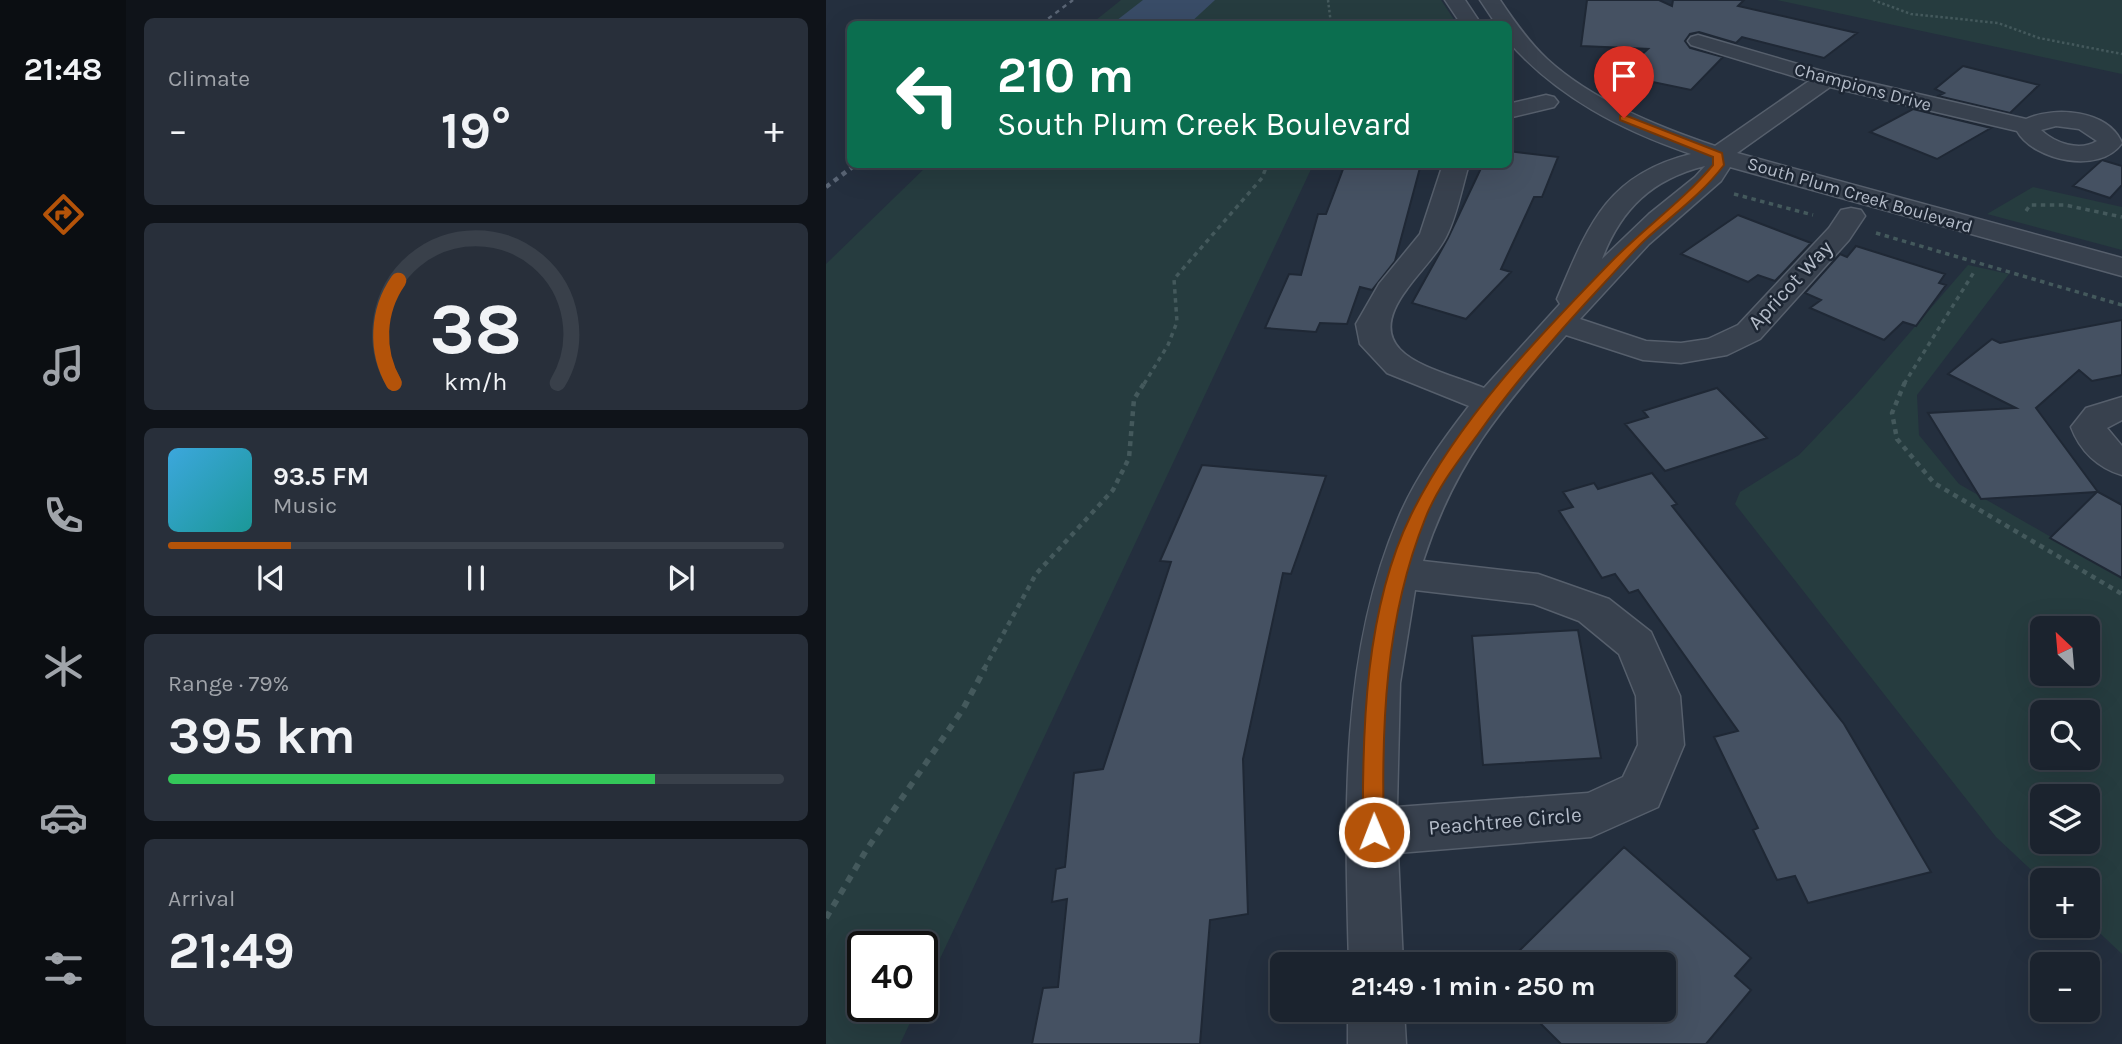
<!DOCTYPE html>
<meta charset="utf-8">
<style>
body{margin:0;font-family:Karla,sans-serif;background:#282f3a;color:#f1f3f6;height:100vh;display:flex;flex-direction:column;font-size:26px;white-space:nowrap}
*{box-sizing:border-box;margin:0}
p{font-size:23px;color:#a0a4aa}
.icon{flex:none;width:38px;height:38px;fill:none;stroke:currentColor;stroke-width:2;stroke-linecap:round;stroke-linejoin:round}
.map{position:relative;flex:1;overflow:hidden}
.details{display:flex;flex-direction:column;gap:18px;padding:18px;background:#0f1319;width:700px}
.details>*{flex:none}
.banner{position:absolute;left:21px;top:21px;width:665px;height:147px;border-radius:10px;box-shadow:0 7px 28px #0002,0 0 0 2px #39404a;background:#0b6e4f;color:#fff;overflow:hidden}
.needle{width:46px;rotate:334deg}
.buttons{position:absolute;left:1204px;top:616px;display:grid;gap:14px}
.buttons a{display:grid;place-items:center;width:70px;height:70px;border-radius:10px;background:#1b232e;box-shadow:0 7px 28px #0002,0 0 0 2px #39404a;font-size:35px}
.speed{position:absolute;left:21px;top:931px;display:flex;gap:14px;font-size:35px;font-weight:700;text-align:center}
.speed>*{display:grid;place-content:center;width:91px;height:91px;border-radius:50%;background:#1b232e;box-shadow:0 7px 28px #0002,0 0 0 2px #39404a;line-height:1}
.speed .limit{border:4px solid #111;border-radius:10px;background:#fff;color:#111}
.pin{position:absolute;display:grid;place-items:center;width:60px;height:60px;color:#fff;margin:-72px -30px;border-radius:50% 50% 50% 0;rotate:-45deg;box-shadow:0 0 7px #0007}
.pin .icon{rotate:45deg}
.me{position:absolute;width:77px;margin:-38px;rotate:359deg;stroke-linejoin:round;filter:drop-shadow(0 0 5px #0008)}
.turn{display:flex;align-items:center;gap:24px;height:147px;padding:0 35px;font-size:32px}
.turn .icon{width:91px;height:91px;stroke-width:2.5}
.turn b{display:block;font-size:49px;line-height:60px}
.big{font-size:52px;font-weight:700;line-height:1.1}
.details .tile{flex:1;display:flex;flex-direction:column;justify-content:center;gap:10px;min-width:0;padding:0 24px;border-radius:10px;background:#282f3a}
.details .dial{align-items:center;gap:0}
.dial svg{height:182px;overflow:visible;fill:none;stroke:#39404a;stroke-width:7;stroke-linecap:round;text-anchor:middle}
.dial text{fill:#f1f3f6;stroke:none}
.song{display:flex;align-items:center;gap:21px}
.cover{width:84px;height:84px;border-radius:10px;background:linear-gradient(135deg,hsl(200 70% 55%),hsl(180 70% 35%))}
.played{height:7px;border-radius:4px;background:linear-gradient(90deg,#b45309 20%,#39404a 20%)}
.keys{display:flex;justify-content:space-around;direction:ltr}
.heat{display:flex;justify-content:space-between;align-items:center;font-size:38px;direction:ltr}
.charge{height:10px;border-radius:5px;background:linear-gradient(90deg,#34c759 79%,#39404a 0)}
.trip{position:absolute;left:444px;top:952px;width:406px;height:70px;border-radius:10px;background:#1b232e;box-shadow:0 7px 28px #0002,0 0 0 2px #39404a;font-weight:700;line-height:70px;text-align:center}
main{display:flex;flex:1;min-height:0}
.tab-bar{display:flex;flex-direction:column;width:126px;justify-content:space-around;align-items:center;background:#0b0e12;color:#a0a4aa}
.tab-bar .icon{width:49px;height:49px}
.tab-bar .current{color:#b45309}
.tab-bar b{font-size:32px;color:#f1f3f6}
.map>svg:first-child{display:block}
.green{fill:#263c3f;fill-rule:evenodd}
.water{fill:#394c67}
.building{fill:#455162;stroke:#1f2835;stroke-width:2}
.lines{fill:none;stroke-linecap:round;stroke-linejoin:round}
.minor-casing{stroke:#565f6c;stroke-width:3}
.path-far3{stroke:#44595c;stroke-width:2.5;stroke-dasharray:2.5 2.5;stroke-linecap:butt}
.path-far2{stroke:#44595c;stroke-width:3.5;stroke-dasharray:4.5 4.5;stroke-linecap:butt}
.path-far1{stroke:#44595c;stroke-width:4.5;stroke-dasharray:5 5;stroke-linecap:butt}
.path{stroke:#44595c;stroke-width:6;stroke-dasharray:7 7;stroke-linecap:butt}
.minor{fill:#38414e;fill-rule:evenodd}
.rail-far1{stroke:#5a6575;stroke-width:2.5;stroke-dasharray:4.5 4.5;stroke-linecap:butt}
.rail{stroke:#5a6575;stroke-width:4.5;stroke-dasharray:5 5;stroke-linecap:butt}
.route{fill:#b45309;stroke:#753606;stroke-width:2}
.labels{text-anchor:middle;stroke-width:5;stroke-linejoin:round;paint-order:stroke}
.far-street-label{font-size:18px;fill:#b4bcc9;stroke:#1d2633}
.street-label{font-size:21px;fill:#b4bcc9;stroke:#1d2633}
</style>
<main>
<nav class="tab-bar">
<b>21:48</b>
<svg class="icon current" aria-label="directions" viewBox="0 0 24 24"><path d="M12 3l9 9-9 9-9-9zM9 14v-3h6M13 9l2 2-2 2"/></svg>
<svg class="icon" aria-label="music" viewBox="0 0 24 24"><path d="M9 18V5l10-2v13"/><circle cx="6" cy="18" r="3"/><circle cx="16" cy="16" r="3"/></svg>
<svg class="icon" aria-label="phone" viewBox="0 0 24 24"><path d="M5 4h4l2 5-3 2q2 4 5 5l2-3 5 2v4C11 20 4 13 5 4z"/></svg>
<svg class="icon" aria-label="climate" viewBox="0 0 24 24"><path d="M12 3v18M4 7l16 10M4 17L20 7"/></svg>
<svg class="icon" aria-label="car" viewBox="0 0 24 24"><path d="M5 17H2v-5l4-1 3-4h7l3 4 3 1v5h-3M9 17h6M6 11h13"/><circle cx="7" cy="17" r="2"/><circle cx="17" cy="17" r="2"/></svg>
<svg class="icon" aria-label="filters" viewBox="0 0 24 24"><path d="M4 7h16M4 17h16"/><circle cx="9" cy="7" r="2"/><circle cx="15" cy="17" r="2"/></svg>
</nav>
<section class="details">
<div class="tile"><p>Climate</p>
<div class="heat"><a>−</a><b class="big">19°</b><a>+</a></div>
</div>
<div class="tile dial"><svg viewBox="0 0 100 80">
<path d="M14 69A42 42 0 1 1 86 69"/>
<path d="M14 69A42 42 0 0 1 16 24" stroke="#b45309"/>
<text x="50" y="56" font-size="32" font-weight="700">38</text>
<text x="50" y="72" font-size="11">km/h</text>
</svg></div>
<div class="tile">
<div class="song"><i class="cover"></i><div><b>93.5 FM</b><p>Music</p></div></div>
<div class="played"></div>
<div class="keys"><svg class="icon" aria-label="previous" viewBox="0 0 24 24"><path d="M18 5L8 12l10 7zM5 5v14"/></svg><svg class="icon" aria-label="pause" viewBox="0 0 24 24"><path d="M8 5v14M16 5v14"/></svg><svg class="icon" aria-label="next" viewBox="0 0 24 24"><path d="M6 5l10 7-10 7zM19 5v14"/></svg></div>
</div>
<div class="tile"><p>Range · 79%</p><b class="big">395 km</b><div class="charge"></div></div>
<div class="tile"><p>Arrival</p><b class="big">21:49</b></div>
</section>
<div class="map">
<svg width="1296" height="1044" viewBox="0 0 1296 1044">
<rect width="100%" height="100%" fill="#242f3e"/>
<path class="green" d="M295,0H615L631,24H265Z
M951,0H1296V74Z
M102,165H487L96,997V947H37V1006H92L74,1044H0V264Z
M1207,187L1296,207V250L1161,214Z
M1142,265L1183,274L1091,395L1093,435L1133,484L1296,578V954L1262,922V880H1216L1170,837L909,504L914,492L973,455L1030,395ZM1216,628H1262V674H1216ZM1216,712H1262V758H1216ZM1216,796H1262V842H1216Z"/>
<path class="water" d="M317,0H389L363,24H286Z"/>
<path class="building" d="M761,0H833L846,6L847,0H918L912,6L1031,33L998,58L916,37L910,43L873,32L864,34L859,41L864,48L897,57L865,90L793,75L822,49L755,46Z
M1137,66L1213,85L1184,113L1112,96L1118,93L1109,89Z
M1087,109L1165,128L1111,159L1044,132Z
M682,151L732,157L716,197H708L675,269L685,272L640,319L586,303L622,238L657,164H682Z
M1276,160L1296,166V185L1284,198L1247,186Z
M519,164H595L569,261L546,290L534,287L521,324L494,323L490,332L439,328L463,274L475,275L492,214H500Z
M912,215L985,243L949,281L932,275L922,282L855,254Z
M1030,246L1119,274L1113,283L1120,285L1090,326L1077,322L1058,340L984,308L995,300L979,293L1014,254L1021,257Z
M1296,320V375L1266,381L1253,370L1210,408L1272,492L1296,505V578L1224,538L1271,492L1155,499L1102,413L1190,408L1122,374L1166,339L1174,343Z
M891,388L941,438L839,471L799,424L822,417L817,411Z
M376,465L500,476L465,574L457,573L417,759L422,914L384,920L374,1044H206L217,988L232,987L241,899L226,902L230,869L239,867L248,773L277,769L345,562L334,561Z
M826,473L851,504L846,506L1018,724L1105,872L982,903L969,876L951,880L927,830L932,828L888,737L912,731L812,590L803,593L789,574L776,578L733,511L747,507L737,492L768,483L772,489Z
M752,630L775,758L657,765L646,636Z
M798,847L925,958L909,976L925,990L880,1044H735L701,1010H838V964H680Z"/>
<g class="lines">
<g class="minor-casing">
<path id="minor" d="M619,0H639L655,24H635Z
M654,0H674C688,21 702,41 721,59C767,101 831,126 889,146L983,81L865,45L862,41L865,37L872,35L1006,74L1200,119C1229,106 1282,110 1296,143C1274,175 1208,161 1191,131L1004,87L911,153L1296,258V276L904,167L895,181L823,244L754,319L820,341L855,343L882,339L912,325L1003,228L1015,210L1025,208L1035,210L1039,216L1023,240L934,339L901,355L855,363L817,360L740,335C674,409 628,465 597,561L712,574L783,599L825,632L854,696L858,745L832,807L765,837L572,853L577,964H523C519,817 513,657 572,519C589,478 616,441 643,406L561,373L534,344L530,324L553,284L594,234L617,164H643C636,187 631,216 620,237C610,256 593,272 581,289C530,356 609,368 658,388L734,304L731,299C762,226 780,175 865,154C795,130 731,97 682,41V24H670ZM1230,126L1253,129L1271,141C1253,152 1229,143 1215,130ZM879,166L869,177L823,214L776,259C795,209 826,179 879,166ZM589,590L708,604L753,621L793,654L810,696L812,745L797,777L762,793L571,807L574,683Z
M720,95L728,97L732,102L728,107L682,118V104Z
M1296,397V420L1281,428L1296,446V475C1272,468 1254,451 1245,427L1260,408Z
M522,1010H578L580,1044H522Z"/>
</g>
<path class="path-far3" d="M502,0L505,24
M1047,0L1085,14L1172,23L1213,38L1296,54"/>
<path class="path-far2" d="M908,194L987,215
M1200,211L1204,205H1239L1296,217
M1050,233L1296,305
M318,384L342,345L351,322L348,279L436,178L441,165
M1078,384L1148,272"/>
<path class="path-far1" d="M1079,382L1066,413L1071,439L1108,483L1296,594
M158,669L210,574L287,490L303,458L308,399L319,382"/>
<path class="path" d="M0,918L41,849L137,709L159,668"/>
<use href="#minor" class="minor"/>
<path class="rail-far1" d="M215,24L247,0
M27,166L30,164"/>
<path class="rail" d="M0,187L29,165"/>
</g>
<path class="route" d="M794,116H801L896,153L898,165C876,194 848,214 821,238C807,251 794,266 781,280C735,329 691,379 652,434C632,461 611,488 599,519C559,619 555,726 558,832L555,839L548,841L540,839L537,832C536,730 539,609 585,515C631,421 711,338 784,263C817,229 857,201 887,165V157L794,120Z"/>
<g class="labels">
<g class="far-street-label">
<text transform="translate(1037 87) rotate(15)" y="6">Champions Drive</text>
<text transform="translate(1034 195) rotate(16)" y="6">South Plum Creek Boulevard</text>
</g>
<g class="street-label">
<text transform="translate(964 285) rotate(-47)" y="7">Apricot Way</text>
<text transform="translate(679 821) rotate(-5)" y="7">Peachtree Circle</text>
</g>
</g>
</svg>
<div class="buttons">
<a><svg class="needle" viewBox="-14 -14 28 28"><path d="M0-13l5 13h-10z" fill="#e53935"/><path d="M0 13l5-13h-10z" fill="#a0a4aa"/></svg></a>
<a><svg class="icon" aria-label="search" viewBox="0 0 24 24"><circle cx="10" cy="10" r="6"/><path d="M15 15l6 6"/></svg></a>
<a><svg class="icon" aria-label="layers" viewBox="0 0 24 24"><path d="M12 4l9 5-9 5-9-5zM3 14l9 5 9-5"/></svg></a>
<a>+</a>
<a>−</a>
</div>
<div class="speed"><div class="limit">40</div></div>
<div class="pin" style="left:798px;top:118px;background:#d93025"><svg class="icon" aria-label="arrive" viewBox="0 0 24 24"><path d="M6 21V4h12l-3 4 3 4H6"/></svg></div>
<svg class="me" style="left:548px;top:832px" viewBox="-20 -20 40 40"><circle r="17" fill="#b45309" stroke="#fff" stroke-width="3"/><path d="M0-11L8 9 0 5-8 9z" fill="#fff"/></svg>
<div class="trip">21:49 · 1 min · 250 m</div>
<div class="banner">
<div class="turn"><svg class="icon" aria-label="left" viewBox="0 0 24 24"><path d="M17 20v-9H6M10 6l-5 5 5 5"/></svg><div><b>210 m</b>South Plum Creek Boulevard</div></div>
</div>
</div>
</main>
